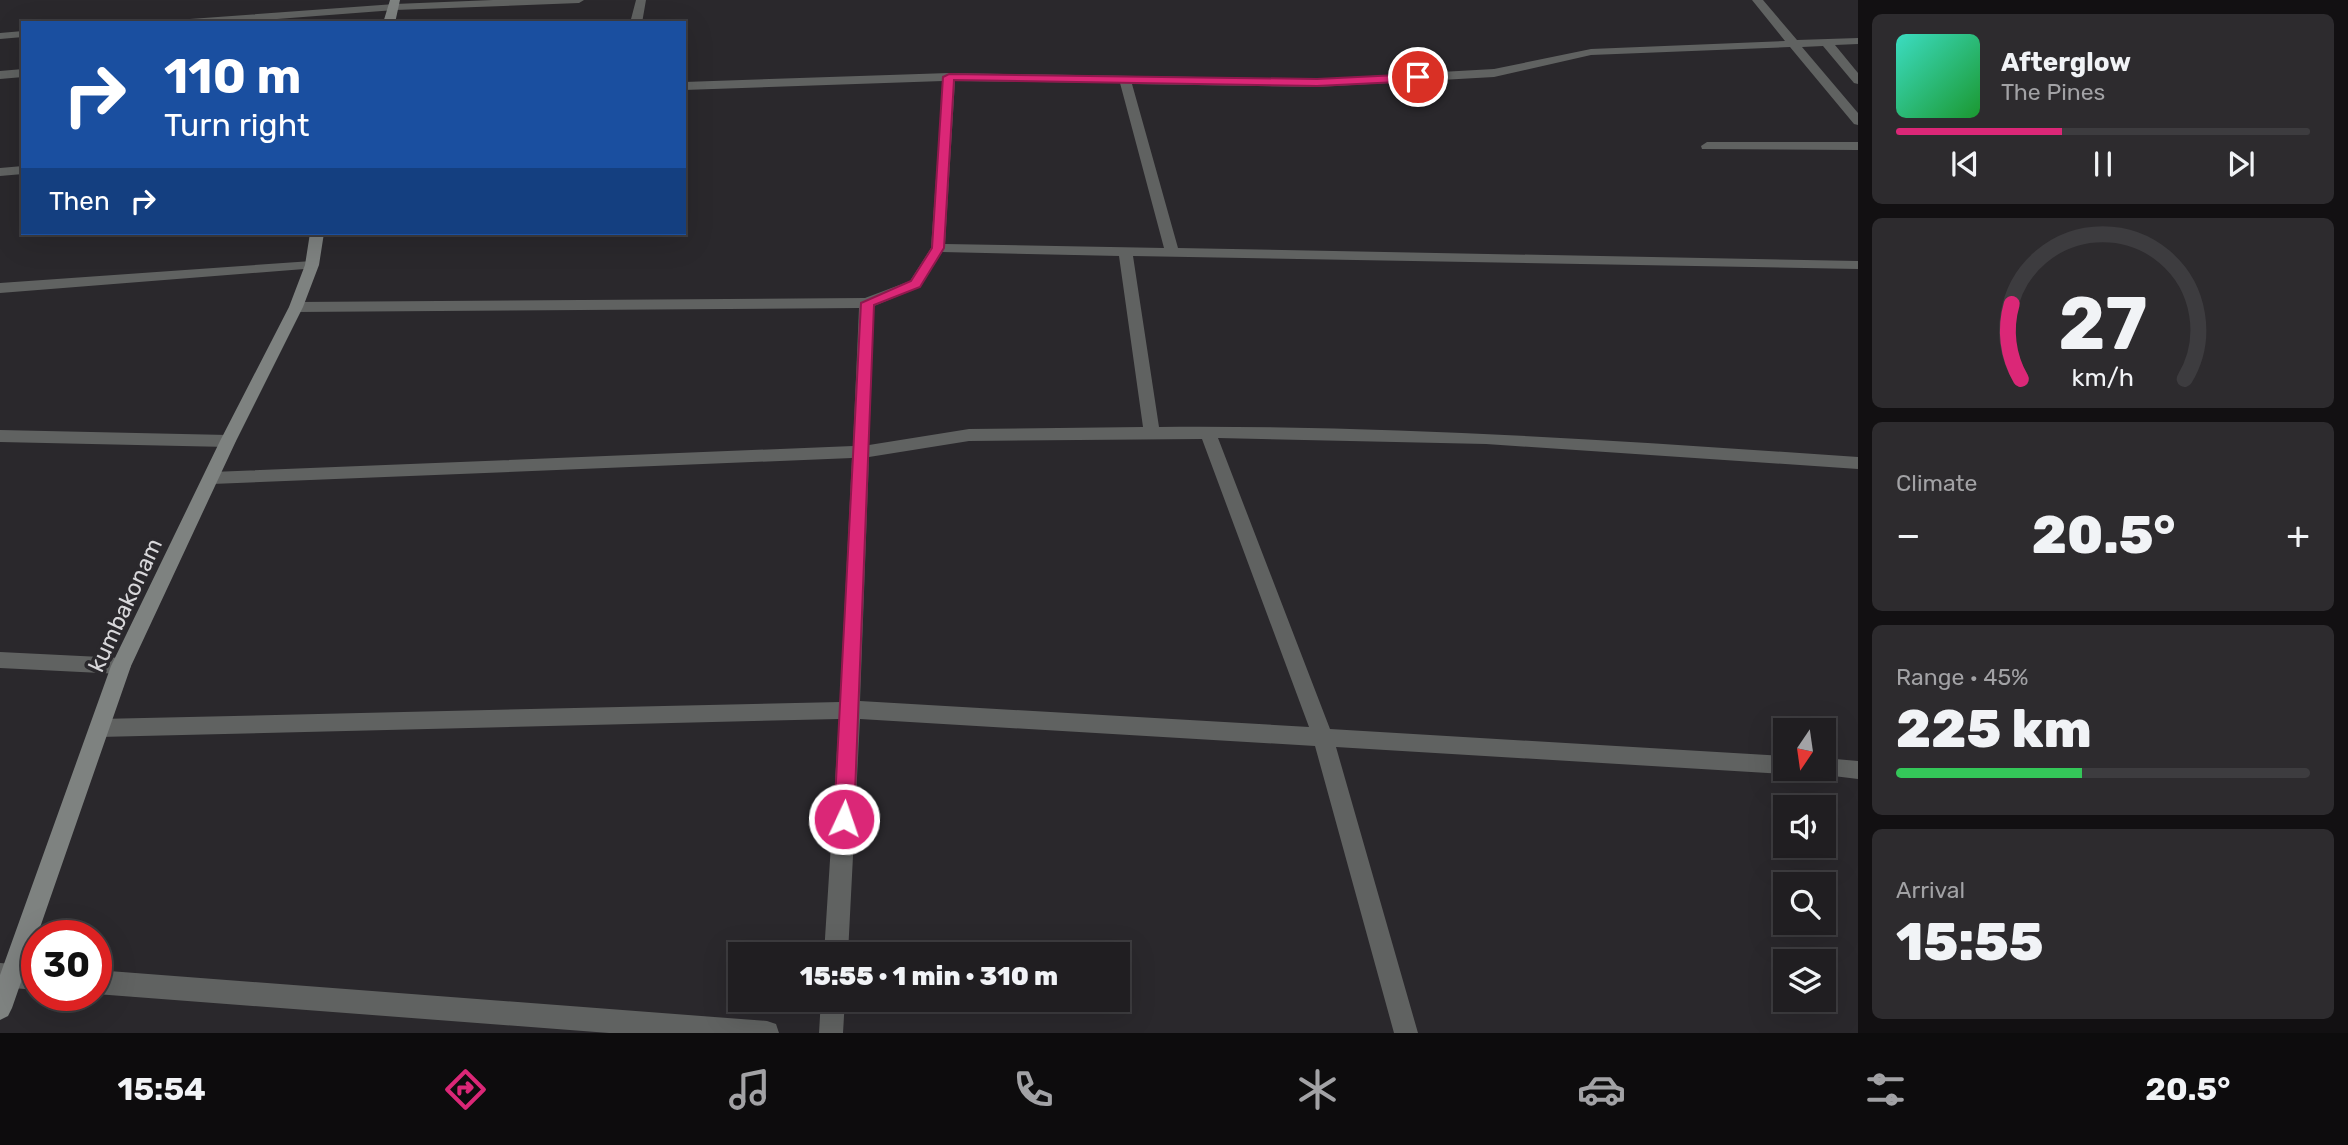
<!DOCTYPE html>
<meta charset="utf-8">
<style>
body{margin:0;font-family:Rubik,sans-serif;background:#2d2b2e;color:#f1f3f6;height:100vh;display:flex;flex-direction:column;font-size:26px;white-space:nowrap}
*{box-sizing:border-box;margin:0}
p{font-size:23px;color:#a2a2a5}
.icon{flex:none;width:38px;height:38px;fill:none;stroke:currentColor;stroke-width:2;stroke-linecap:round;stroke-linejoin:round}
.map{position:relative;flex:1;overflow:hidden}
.details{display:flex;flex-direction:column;gap:14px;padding:14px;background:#121012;width:490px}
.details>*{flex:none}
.guide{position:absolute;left:21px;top:21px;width:665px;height:214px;border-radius:0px;box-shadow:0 7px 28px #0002,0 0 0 2px #3d3c3f;background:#1a4fa0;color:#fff;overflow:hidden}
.needle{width:46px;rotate:193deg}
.fabs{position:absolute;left:1773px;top:718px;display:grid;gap:14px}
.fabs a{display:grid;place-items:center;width:63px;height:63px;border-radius:0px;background:#201e21;box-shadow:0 7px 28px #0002,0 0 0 2px #3d3c3f;font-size:35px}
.speed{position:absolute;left:21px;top:920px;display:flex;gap:14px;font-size:35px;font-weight:700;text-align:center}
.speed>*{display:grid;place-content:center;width:91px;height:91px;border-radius:50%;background:#201e21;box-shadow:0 7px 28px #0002,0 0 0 2px #3d3c3f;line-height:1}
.speed .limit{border:10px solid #d22;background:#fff;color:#111}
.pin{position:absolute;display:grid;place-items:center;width:60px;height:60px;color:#fff;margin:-30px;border:4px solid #fff;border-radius:50%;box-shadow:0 2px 7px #0007}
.me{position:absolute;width:77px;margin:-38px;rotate:3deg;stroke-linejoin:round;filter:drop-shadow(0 0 5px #0008)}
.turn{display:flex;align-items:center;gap:24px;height:147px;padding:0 28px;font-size:32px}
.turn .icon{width:91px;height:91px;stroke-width:2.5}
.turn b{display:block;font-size:49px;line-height:60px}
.then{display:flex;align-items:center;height:66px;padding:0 28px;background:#0003;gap:14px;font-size:26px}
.big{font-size:52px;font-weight:800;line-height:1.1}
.details .card{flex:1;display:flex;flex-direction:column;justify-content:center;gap:10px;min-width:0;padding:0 24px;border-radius:10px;background:#2d2b2e}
.details .dial{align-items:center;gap:0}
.dial svg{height:182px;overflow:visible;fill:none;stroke:#3d3c3f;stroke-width:7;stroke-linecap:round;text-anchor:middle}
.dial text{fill:#f1f3f6;stroke:none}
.song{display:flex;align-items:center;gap:21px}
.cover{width:84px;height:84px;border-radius:10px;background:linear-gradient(135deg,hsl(170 70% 55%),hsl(130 70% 35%))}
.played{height:7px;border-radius:4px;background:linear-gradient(90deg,#db2777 40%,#3d3c3f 40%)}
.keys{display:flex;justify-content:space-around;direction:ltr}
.heat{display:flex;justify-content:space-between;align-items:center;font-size:38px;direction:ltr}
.charge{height:10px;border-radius:5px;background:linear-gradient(90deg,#34c759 45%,#3d3c3f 0)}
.trip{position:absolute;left:728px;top:942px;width:402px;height:70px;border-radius:0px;background:#201e21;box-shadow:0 7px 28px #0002,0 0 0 2px #3d3c3f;font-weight:800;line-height:70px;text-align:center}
.dock{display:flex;height:112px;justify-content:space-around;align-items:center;background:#0d0c0d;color:#a2a2a5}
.dock .icon{width:49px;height:49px}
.dock .current{color:#db2777}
.dock b{font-size:32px;color:#f1f3f6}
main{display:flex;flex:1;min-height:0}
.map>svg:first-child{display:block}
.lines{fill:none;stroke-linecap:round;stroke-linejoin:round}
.street{fill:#606261;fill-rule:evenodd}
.secondary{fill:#7e8280;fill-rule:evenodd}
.route{fill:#db2777;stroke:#8e194d;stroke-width:2}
.labels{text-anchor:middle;stroke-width:7;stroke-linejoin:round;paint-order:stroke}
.street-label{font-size:23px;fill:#d8d7da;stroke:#2a282c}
</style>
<main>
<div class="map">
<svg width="1858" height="1033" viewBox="0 0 1858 1033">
<rect width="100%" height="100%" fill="#2a282c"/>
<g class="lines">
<path class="street" d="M493,0H584L579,3L395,10L225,23H171L176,20L395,4Z
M636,0H646L642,23H630Z
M1752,0H1763L1797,40L1858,38V44L1835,45L1858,73V84L1854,83L1823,46L1802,47L1858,113V125L1854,124L1790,47L1591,55L1494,77L1317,87L1132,84L1178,248L1858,261V269L1133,256L1159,427C1394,425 1624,441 1858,457V469L1486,444L1218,438L1330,729L1785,756V768H1794L1785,774L1336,747L1418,1033H1394L1315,746L860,719L848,954H824L839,719L99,737L92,734L89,728L92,722L99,719L840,702L852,458L212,484L206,482L203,478L206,474L212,472L853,446L859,308L296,312L289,307L296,302L865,298L910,281L931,248L943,81L684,90V82L949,73L1317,79L1494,69L1591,49L1785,41ZM955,81L1120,83L1164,248L945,244ZM942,252L1119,256L1143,427L969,429L869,445L874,306L920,287ZM1202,439L1309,727L860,701L869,457L969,441Z
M23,31V37L0,39V33Z
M23,69V77L0,79V71Z
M1707,142H1858V150L1702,149L1701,146Z
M23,166V174L0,176V168Z
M312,261L317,262V268L0,293V283Z
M0,430L228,435L236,441L228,447L0,442Z
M0,652L121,658L128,660L131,666L128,672L121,674L0,668Z
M1824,758L1858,761V779L1817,774L1814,768H1824Z
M0,963L37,966V990L0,987Z
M96,970L767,1021L776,1024L779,1033H609L96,994Z
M821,999H845L843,1033H819Z"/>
<path class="secondary" d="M390,0H400L395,23H383Z
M310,233H324L319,265L303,307L236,441L131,666L12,1008L8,1016L0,1020V975L111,666L220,441L289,307L305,265Z"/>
</g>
<path class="route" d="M949,74L1317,79L1418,74L1423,77L1418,81L1317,86L954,80L944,248L920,287L874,305L854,819L851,825L844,828L837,825L834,819L861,303L911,281L932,248L943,77Z"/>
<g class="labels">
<g class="street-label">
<text transform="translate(125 605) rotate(-65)" y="8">kumbakonam</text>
</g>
</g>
</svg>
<div class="fabs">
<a><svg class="needle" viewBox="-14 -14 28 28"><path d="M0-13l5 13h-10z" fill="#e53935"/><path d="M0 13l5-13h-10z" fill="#a2a2a5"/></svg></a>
<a><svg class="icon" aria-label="sound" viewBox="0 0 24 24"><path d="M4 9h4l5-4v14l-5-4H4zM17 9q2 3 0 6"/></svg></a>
<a><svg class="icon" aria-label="search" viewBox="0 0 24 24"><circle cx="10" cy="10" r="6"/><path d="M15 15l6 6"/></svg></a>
<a><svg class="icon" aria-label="layers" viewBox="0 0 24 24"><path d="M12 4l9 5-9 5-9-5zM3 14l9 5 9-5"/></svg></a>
</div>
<div class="speed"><div class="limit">30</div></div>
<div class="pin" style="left:1418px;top:77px;background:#d93025"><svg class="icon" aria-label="arrive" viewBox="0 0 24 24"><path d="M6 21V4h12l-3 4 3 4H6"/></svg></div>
<svg class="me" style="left:844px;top:819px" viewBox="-20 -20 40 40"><circle r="17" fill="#db2777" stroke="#fff" stroke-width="3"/><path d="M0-11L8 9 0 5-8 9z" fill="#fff"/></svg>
<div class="trip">15:55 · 1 min · 310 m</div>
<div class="guide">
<div class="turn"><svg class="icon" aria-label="right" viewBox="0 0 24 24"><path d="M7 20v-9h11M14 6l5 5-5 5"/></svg><div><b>110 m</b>Turn right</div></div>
<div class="then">Then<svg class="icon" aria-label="right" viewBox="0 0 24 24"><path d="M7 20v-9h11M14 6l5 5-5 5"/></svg></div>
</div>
</div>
<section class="details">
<div class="card">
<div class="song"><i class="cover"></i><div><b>Afterglow</b><p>The Pines</p></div></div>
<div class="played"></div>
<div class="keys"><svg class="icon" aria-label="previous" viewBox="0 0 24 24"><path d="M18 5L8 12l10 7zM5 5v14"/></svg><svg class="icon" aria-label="pause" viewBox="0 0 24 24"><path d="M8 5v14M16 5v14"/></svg><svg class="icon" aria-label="next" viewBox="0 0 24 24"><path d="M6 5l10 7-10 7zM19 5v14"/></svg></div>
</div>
<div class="card dial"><svg viewBox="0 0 100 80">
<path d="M14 69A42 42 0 1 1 86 69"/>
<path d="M14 69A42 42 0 0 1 10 36" stroke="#db2777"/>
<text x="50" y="56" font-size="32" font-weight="700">27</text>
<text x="50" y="72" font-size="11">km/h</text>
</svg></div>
<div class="card"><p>Climate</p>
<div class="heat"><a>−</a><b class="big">20.5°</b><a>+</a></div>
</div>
<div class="card"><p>Range · 45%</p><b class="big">225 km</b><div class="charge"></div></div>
<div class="card"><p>Arrival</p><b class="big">15:55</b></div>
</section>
</main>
<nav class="dock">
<b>15:54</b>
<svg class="icon current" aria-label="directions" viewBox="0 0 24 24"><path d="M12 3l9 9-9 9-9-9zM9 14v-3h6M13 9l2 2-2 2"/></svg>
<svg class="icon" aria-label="music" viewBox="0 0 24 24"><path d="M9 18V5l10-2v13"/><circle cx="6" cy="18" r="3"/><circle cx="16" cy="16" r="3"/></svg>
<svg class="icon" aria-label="phone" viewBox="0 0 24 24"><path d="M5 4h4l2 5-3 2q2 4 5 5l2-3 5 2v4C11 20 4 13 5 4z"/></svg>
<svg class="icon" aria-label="climate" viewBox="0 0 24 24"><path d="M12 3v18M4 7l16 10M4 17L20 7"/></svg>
<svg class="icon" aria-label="car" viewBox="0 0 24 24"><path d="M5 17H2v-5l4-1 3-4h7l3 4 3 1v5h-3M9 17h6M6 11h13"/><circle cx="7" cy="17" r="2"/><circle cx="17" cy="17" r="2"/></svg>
<svg class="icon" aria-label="filters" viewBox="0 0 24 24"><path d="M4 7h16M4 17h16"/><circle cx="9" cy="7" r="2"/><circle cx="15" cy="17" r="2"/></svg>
<b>20.5°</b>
</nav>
